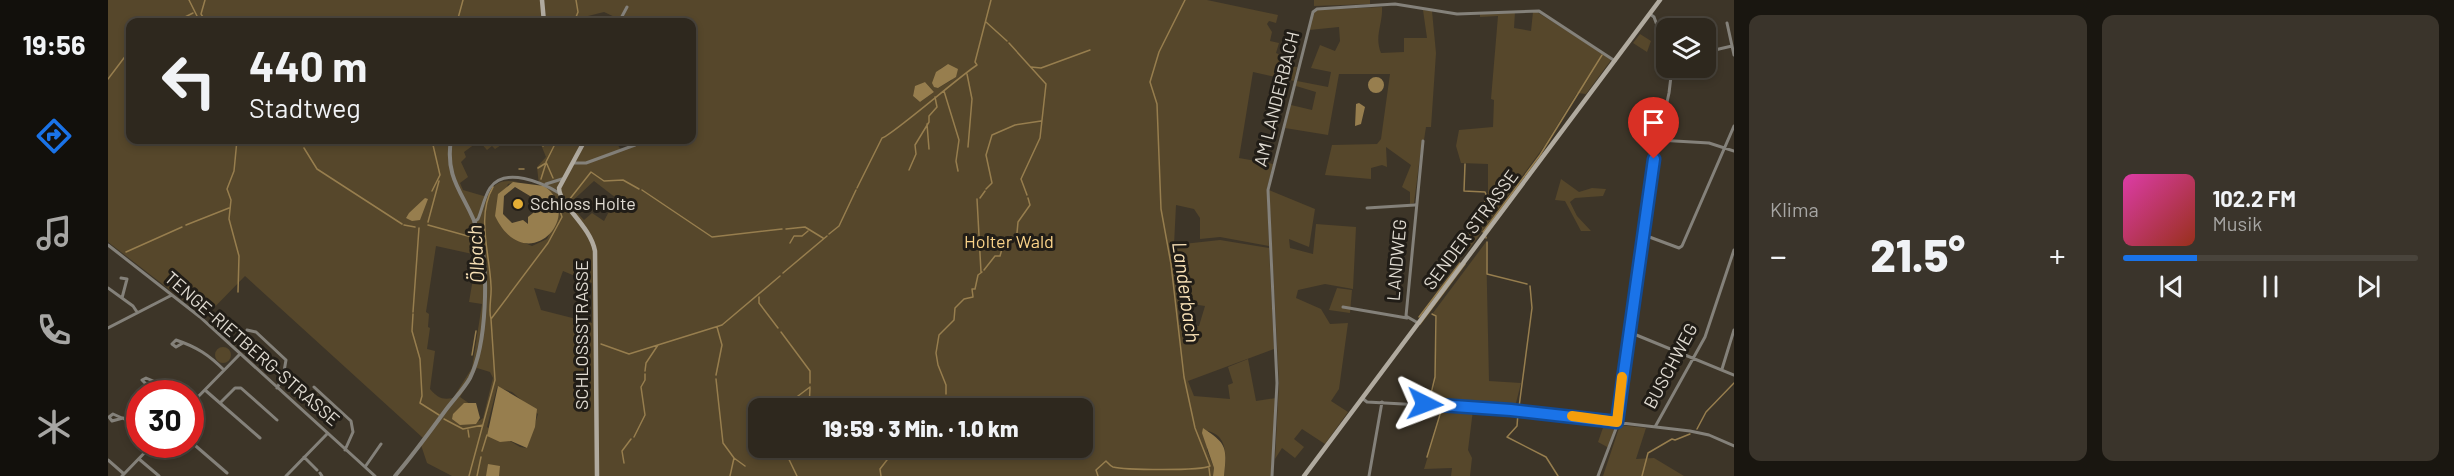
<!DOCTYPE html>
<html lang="de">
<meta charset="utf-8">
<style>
body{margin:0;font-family:Barlow,sans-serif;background:#3a342b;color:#f1f3f6;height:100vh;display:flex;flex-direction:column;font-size:22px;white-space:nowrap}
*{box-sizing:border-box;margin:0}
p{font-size:20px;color:#a7a6a4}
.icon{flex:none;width:33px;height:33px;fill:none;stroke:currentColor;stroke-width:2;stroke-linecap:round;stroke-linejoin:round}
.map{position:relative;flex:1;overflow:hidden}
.side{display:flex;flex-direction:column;gap:15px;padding:15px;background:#191610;width:720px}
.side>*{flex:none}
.top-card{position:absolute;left:18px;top:18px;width:570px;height:126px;border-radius:12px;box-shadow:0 3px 9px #0003,0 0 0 2px #49443c;background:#2e281e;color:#f1f3f6;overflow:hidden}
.buttons{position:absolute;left:1548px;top:18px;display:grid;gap:12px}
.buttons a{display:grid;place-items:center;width:60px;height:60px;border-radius:12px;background:#2e281e;box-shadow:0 3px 9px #0003,0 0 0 2px #49443c;font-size:30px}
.speed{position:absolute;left:18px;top:380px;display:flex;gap:12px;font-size:30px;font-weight:700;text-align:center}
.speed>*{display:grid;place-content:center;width:78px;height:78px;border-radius:50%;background:#2e281e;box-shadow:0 3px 9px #0003,0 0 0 2px #49443c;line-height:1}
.speed .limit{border:9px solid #d22;background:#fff;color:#111}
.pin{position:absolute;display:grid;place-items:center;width:51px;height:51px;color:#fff;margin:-62px -26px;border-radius:50% 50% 50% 0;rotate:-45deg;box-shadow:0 0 6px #0007}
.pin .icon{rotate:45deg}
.me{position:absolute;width:66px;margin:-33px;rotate:93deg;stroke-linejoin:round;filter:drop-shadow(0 0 4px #0008)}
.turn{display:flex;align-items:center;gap:21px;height:126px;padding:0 24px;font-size:27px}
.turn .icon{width:78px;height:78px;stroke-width:2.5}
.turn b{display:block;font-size:42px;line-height:51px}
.big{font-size:45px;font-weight:800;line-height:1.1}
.side .widget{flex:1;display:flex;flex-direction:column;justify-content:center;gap:9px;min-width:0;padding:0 21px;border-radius:12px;background:#3a342b}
.song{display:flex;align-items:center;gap:18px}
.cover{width:72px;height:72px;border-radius:9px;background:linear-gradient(135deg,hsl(320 70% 55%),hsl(10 70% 35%))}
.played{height:6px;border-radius:3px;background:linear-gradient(90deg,#1a73e8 25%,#49443c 25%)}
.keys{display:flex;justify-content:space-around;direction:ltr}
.heat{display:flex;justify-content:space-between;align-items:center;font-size:33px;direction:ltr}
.side .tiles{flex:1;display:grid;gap:15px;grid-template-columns:repeat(2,1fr)}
.trip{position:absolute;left:640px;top:398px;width:345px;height:60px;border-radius:12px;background:#2e281e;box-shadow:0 3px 9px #0003,0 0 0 2px #49443c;font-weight:800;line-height:60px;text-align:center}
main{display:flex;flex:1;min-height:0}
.menu{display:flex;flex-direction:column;width:108px;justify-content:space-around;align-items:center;background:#12100c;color:#a7a6a4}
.menu .icon{width:42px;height:42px}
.menu .current{color:#1a73e8}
.menu b{font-size:27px;color:#f1f3f6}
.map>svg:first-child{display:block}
.green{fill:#56472b;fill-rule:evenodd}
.water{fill:#977e4e;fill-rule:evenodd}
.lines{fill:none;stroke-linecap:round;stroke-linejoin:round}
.stream{stroke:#977e4e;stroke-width:1.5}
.minor{stroke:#84817a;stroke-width:3}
.tertiary{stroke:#84817a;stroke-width:4}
.secondary{stroke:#b0aa9f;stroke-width:4.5}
.route-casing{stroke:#114b97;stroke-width:15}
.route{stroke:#1a73e8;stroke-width:10}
.slow{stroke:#f59e0b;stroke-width:10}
.poi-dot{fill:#e4ae35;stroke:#211d17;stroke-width:2}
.labels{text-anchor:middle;stroke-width:6;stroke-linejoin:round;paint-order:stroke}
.street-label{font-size:18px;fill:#e1dcd3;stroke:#211d17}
.poi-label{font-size:18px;fill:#e1dcd3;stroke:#211d17;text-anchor:start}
.park-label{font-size:18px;fill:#f9d288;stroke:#211d17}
.water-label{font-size:20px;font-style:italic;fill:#f9e1b6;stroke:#211d17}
</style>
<main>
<nav class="menu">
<b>19:56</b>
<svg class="icon current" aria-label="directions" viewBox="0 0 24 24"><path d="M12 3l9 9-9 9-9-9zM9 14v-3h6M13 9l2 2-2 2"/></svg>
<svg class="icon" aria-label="music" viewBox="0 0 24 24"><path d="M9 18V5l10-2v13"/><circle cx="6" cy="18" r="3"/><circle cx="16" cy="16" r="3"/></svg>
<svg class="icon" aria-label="phone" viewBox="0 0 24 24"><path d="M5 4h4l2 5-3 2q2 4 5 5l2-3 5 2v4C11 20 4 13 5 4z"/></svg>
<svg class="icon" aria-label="climate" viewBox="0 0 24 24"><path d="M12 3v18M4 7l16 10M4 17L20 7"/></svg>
</nav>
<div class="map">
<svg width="1626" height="476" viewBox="0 0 1626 476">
<rect width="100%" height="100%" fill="#3d3528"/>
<path class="green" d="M0,0H1099L1170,15L1168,23L1161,21L1159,24L1164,32L1162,41L1171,43L1168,53L1182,59V66L1189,67L1186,81L1145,72L1131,158L1165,164L1159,189L1161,246L1112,237L1092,239V218L1086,209L1068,205L1066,245L1112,240L1161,248L1166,349L1080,381L1086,396L1122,399L1120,385L1125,383L1120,367L1140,359L1148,401L1168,398L1163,476H1116C1118,459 1121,436 1100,431L1099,450L1106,468L1105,476H344L319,463L312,442L315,438L137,276L97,317L0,242ZM496,12L511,19L510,22H584V140H533L514,151L506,140H431L438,157L429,167L431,185L443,193L451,205L452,212L439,239L424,246L407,239L387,216L400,184L410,182C395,179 385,182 379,197L355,190L352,183L360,177L353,162L358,157L356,152L371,141L379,150L384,146L387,149L401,140H22V22H475L476,17ZM840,64L844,80L830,88L832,69ZM817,82L826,92L812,102L805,96L807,87ZM486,181L508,198L496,221L484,213L476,220L461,204ZM328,246L369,255L361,302L374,304L364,368L345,398C334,400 330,398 322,389L327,351L319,349L322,328L320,327L321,314L318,312ZM455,271L484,283V323L433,310L426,288L447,293ZM1070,302L1097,306L1091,326L1071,325ZM369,368L382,372L385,378L375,418L371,421L356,403L362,404L352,397ZM389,387L404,392L430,414L419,448L412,447L379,427ZM651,408H975V447H651Z
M1206,0H1262V4L1206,6Z
M1274,7C1275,24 1266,36 1273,53L1296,52V38H1319L1315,10L1324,11L1328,53L1323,127H1318L1316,140L1314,141L1306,203L1302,204V192L1294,187L1303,165L1278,147L1279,167L1274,165L1263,168V179L1217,175L1224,145L1269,144L1273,139L1282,74H1231L1220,135L1177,128L1183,105L1204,110L1208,92L1188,86L1189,81L1220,87L1223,72L1203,68L1212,45L1227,51L1232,41L1231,27L1201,30L1205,13L1209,10Z
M1407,12L1406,28L1423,31L1425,12H1429L1494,53L1475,88L1495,54L1503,60L1478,94L1469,93L1437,145L1362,248L1355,252L1380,197V164L1353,163L1348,146L1351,130L1385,127L1386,100L1383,99L1390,16L1372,17V14Z
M1532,34L1543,41L1539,52L1525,43Z
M1453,179L1471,192L1484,188L1498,189L1495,196L1467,198L1462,202L1469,216L1483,231H1473L1457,201L1447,200Z
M1161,190L1207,209L1201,247L1181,239L1182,248L1205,254L1208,224L1248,227L1245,289L1217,284L1190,290L1188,298L1213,309L1222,324L1240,323L1231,389L1223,401L1240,412L1217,444L1194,429L1186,439L1196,447L1187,458L1174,448L1167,459L1171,383Z
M422,225L433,228L430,238L424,241L418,236L421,234Z
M1378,242L1381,381L1413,383L1407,407L1322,402L1327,382L1329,316L1325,313Z
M1229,288L1244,290L1242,313L1221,310Z
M107 355a8 8 0 1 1 16 0a8 8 0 1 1-16 0Z
M1335,408L1365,410L1360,450L1364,458L1362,476H1343L1344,468L1316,469Z
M1497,422L1508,425L1501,448L1490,442Z
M1512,425L1538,428L1528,459L1546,458L1576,476H1495Z"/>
<path class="water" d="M840,64L850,69L848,77L830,88L826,87L824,83L828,72Z
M1260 85a8 8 0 1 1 16 0a8 8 0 1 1-16 0Z
M817,82L826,92L812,102L805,96L807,86Z
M1251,103L1257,107L1253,124L1247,126L1248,104Z
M405,182L436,186C479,216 418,280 387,216L390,194ZM407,187L422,196L425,213L420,217V224L415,220L404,223L395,214L396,196Z
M317,198L320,199L312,220L304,221L298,218L301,213Z
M390,386L429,409L427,427L419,448L403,441L392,442L379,436Z
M356,403H368L372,418L368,424L352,425L344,419L345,414Z
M1095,428C1119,444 1119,447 1116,476H1105L1106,468L1094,433Z
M380,464L392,466L391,476H378Z"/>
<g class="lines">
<path class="stream" d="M81,0L92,22
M97,0L93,14L98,22
M67,22L85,13
M349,22L355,0
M466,22L470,12L468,0
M878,22L899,41
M901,43L938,84L932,138L913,179L919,195
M923,67L933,68L982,50
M859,74L864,99L860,147
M0,79L22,50
M836,91L851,140L848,161L850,171
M819,124L821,149
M129,140L126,171L119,189L123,200L121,219L131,256L130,292
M191,140L194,144
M321,140L325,145L332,175L324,191
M435,146L440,140
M196,148L209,169L294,224
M430,168L438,163
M411,169H416
M801,170L808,154L807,145L821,122V116L829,107L827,97
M445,178L438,162L449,140
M433,179L438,163
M749,188L774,138C782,137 853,75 869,65L867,62L883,0
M878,189L884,183L878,155L884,135L907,125L933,121
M534,190L604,237L674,229
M872,198L877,191
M869,199L873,272
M461,200L483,172L496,181L515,180L531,189
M320,222L331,181
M78,225L121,208
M296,225L307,227
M320,225L367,238
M678,229L697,227L715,238
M1375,232L1432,155L1494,55
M721,234L731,226L748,190
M1378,237V238
M1379,242V274L1419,284
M682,243L686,236H694L700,231
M371,244L372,261
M1355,251L1379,197L1377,192L1356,191L1357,164
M18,252L74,227
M876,270L887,256H892L894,249L909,233L910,222L922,205L920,198
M675,273L719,236
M651,297V303L670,328
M305,312L311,228
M305,314L304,331L312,359L314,396L312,403L331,415
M1311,317L1352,263
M383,319C380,310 384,296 383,286C382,255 368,216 385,187
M1312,324L1357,264
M673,332L702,371V383
M493,344L521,354L614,325L672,276
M364,355L368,331
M537,371L538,363L550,345
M608,375L614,345L609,327
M608,379L615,443L626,458L622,476
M838,394V385L830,365L828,353L831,335L846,320L847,308L856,299L865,297L864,289H867L870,275L874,272
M1321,402L1327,377L1328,316L1324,314
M1411,407L1424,308L1422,286
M681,408L682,402L702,387
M701,408L702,388
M838,408V397
M1410,413L1409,426L1399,437L1438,457L1450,476
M336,419L355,429L375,425
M1589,429L1598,412L1626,383
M360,430L361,437
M526,437L537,415L533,387L537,380V374
M675,447L689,476
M374,451L379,435
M1319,457L1334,408H1320
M626,458L637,466
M516,463L514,451L523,439
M1101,468L1102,476
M361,476L387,380L383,319L440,243L454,217L452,211
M369,476L373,457
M773,476L772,469L789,447
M990,476L988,470L998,461C1000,463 1002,466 1005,467C1015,470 1094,471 1102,466L1087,428L1076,377L1063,264L1053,209L1049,104L1042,82L1051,52L1077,0
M1534,476L1540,453L1564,439L1567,440L1582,434"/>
<path class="minor" d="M1542,14L1546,17L1558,50
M511,22L519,7
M1619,23L1626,55
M1598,52L1624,46
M1550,140L1601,143L1626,151
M466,163H478L527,145
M438,184L454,179
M1259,208L1307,205
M366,222L370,219C374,210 376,197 382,188C397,166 435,183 451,193
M1536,235L1571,248L1574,246L1626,126
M0,245L92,317L267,476
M13,278L19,279L14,298
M0,288L25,306L29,312
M1235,307L1299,318
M1310,323L1298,316L1315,141
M0,328L64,295
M139,330L148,332L178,360L175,377L169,388
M1521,332L1626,375
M75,343L68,347L64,344L68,340C89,347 101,355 116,370
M1614,369L1626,330
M47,382L39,385L34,380L38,378C49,383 59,386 68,393
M206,387L243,421L245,432L237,450
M97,390L152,438
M1254,398L1259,402L1403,410L1582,431L1601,435L1626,446
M112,403L127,388H133L169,420
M82,405L132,354
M15,418L4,421L1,417L5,414L32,426
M1547,427L1597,337L1626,250
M82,441L119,473
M196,457L209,470
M31,459L51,476
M0,460L16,474
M257,467L273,444
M212,473L214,476
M14,476L45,444
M178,476L219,434
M1164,476L1169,383L1160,190L1205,12L1209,9L1287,4L1349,14L1431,11L1507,61
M1261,476L1274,402
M1490,476L1509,426L1512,391L1546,161L1561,93L1564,68"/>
<path class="tertiary" d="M287,476C305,455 321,433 337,411C345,400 356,389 362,378C379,344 381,270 371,234C360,197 336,182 343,140"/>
<path class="secondary" d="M434,0L436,22
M477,140L451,188C452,206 482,225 487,251L489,476
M1196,476L1552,0"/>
</g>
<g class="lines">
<g class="route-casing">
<path id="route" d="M1317,404L1403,410L1509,422L1546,159"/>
</g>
<use href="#route" class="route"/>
<path class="slow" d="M1464,416L1509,422L1514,377"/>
</g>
<circle class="poi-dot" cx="410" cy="204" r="6"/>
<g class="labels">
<g class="street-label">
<text transform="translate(1169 99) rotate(-76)" y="6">AM LANDERBACH</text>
<text transform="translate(1363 230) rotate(-53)" y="6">SENDER STRASSE</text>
<text transform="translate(1289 260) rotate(-85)" y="6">LANDWEG</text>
<text transform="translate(474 335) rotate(-90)" y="6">SCHLOSSSTRASSE</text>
<text transform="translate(144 349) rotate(41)" y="6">TENGE-RIETBERG-STRASSE</text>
<text transform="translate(1563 366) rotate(-62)" y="6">BUSCHWEG</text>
</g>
<g class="poi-label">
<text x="422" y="210">Schloss Holte</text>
</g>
<g class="park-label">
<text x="901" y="248">Holter Wald</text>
</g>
<g class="water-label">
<text transform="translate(368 254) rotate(-93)" y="7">Ölbach</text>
<text transform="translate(1078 292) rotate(82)" y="7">Landerbach</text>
</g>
</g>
</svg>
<div class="buttons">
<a><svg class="icon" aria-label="layers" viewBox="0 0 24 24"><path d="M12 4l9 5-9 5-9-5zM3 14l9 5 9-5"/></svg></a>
</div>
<div class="speed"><div class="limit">30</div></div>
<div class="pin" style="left:1546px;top:159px;background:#d93025"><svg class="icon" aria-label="arrive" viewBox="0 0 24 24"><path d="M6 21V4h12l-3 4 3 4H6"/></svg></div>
<svg class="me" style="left:1317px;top:404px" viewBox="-20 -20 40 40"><path d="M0-17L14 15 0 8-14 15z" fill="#1a73e8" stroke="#fff" stroke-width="4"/></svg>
<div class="trip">19:59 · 3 Min. · 1.0 km</div>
<div class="top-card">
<div class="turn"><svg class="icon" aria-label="left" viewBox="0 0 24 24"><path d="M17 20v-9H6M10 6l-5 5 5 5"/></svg><div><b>440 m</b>Stadtweg</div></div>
</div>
</div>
<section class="side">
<div class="tiles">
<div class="widget"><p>Klima</p>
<div class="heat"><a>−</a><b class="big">21.5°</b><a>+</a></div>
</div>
<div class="widget">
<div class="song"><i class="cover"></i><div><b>102.2 FM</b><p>Musik</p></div></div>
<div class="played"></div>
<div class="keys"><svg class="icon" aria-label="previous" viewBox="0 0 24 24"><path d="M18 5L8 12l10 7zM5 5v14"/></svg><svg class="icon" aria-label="pause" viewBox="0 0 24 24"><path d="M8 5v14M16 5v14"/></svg><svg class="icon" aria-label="next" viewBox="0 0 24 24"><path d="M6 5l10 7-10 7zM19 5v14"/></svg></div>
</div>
</div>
</section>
</main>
